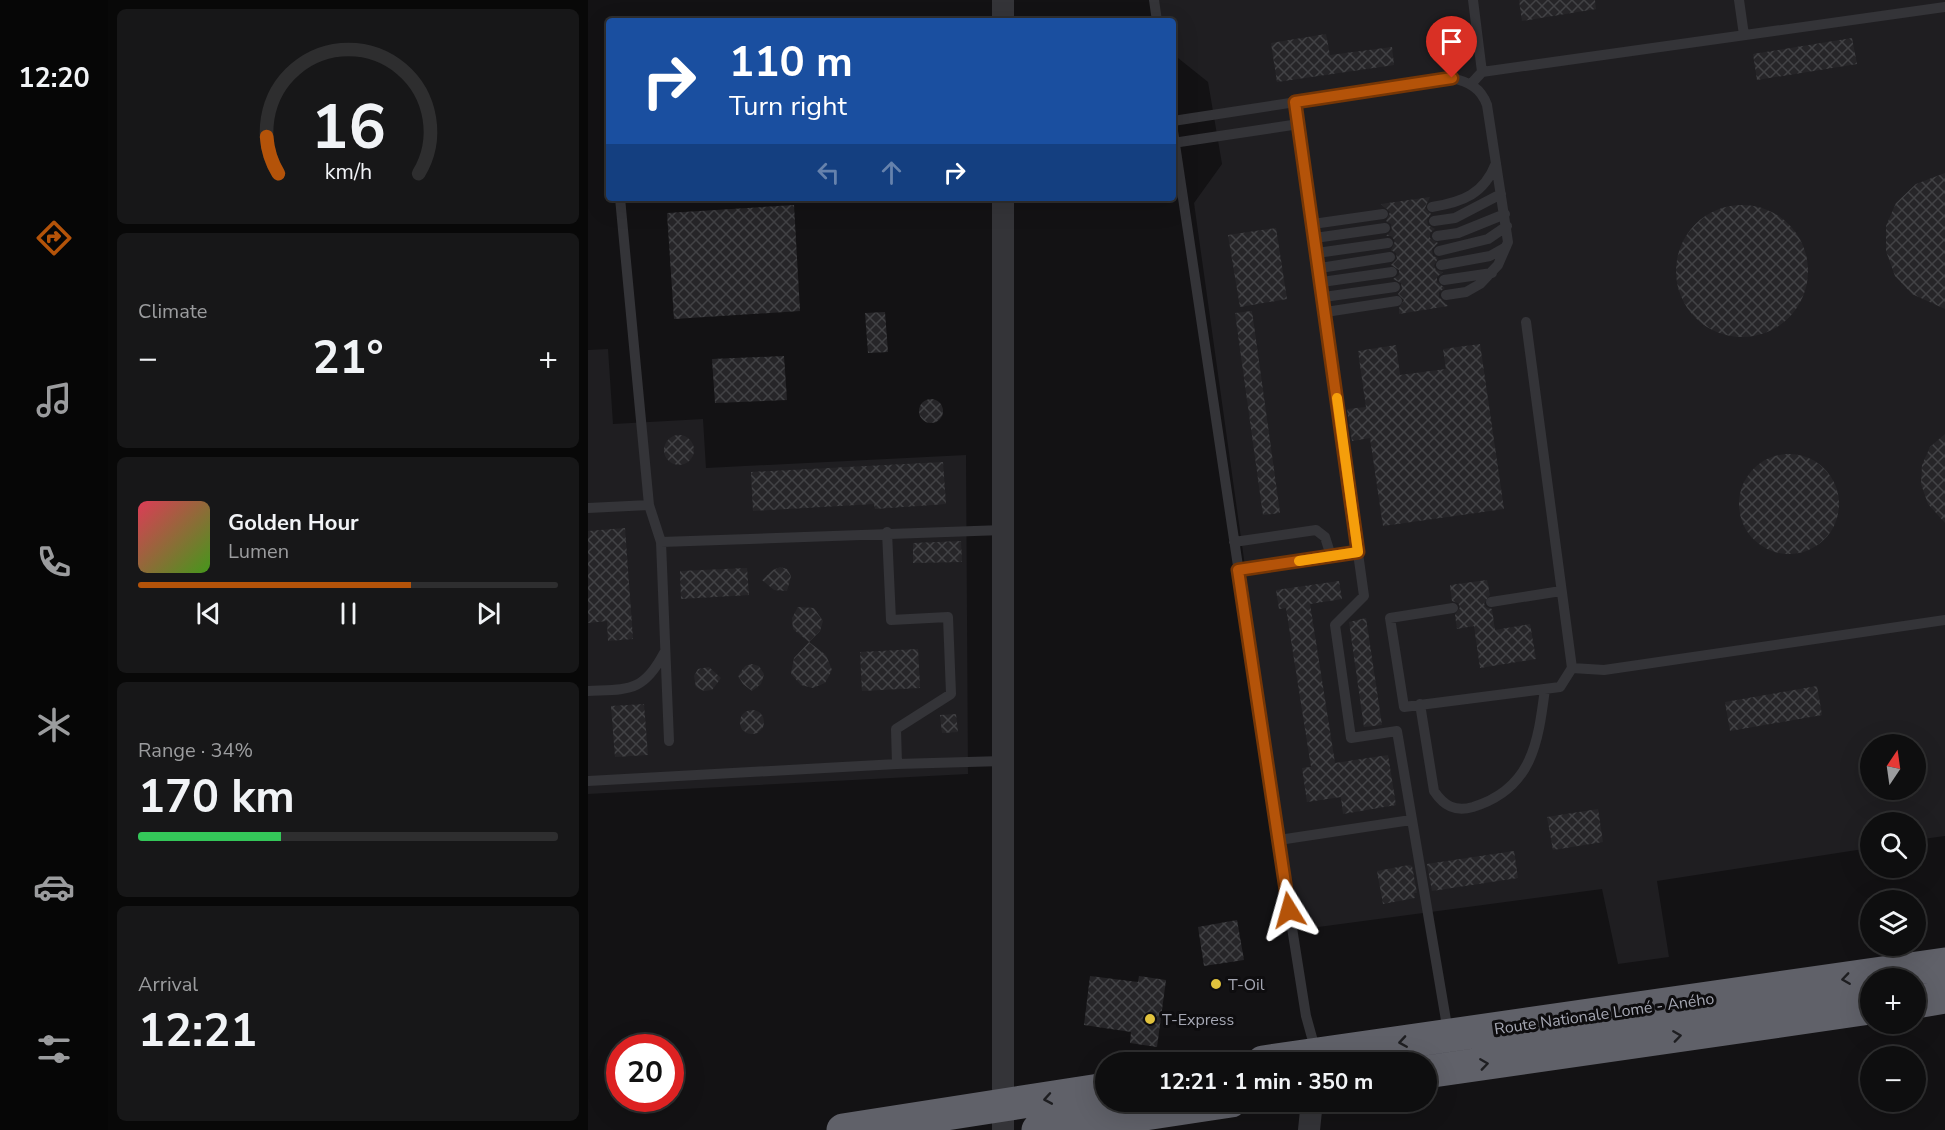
<!DOCTYPE html>
<meta charset="utf-8">
<style>
body{margin:0;font-family:"Nunito Sans",sans-serif;background:#171718;color:#f1f3f6;height:100vh;display:flex;flex-direction:column;font-size:22px;white-space:nowrap}
*{box-sizing:border-box;margin:0}
p{font-size:20px;color:#9b9c9e}
.icon{flex:none;width:33px;height:33px;fill:none;stroke:currentColor;stroke-width:2;stroke-linecap:round;stroke-linejoin:round}
.map{position:relative;flex:1;overflow:hidden}
.sheet{display:flex;flex-direction:column;gap:9px;padding:9px;background:#080808;width:480px}
.sheet>*{flex:none}
.banner{position:absolute;left:18px;top:18px;width:570px;height:183px;border-radius:6px;box-shadow:0 6px 24px #0002,0 0 0 2px #2e2e2f;background:#1a4fa0;color:#fff;overflow:hidden}
.needle{width:39px;rotate:13deg}
.buttons{position:absolute;left:1272px;top:734px;display:grid;gap:12px}
.buttons a{display:grid;place-items:center;width:66px;height:66px;border-radius:50%;background:#0e0e0f;box-shadow:0 6px 24px #0002,0 0 0 2px #2e2e2f;font-size:30px}
.speed{position:absolute;left:18px;top:1034px;display:flex;gap:12px;font-size:30px;font-weight:700;text-align:center}
.speed>*{display:grid;place-content:center;width:78px;height:78px;border-radius:50%;background:#0e0e0f;box-shadow:0 6px 24px #0002,0 0 0 2px #2e2e2f;line-height:1}
.speed .limit{border:9px solid #d22;background:#fff;color:#111}
.pin{position:absolute;display:grid;place-items:center;width:51px;height:51px;color:#fff;margin:-62px -26px;border-radius:50% 50% 50% 0;rotate:-45deg;box-shadow:0 0 6px #0007}
.pin .icon{rotate:45deg}
.me{position:absolute;width:66px;margin:-33px;rotate:352deg;stroke-linejoin:round;filter:drop-shadow(0 0 4px #0008)}
.turn{display:flex;align-items:center;gap:21px;height:126px;padding:0 24px;font-size:27px}
.turn .icon{width:78px;height:78px;stroke-width:2.5}
.turn b{display:block;font-size:42px;line-height:51px}
.lanes{display:flex;align-items:center;height:57px;padding:0 24px;background:#0003;justify-content:center;gap:30px;direction:ltr}
.lanes .off{opacity:.35}
.big{font-size:45px;font-weight:700;line-height:1.1}
.sheet .widget{flex:1;display:flex;flex-direction:column;justify-content:center;gap:9px;min-width:0;padding:0 21px;border-radius:9px;background:#171718}
.sheet .dial{align-items:center;gap:0}
.dial svg{height:156px;overflow:visible;fill:none;stroke:#2e2e2f;stroke-width:7;stroke-linecap:round;text-anchor:middle}
.dial text{fill:#f1f3f6;stroke:none}
.song{display:flex;align-items:center;gap:18px}
.cover{width:72px;height:72px;border-radius:9px;background:linear-gradient(135deg,hsl(350 70% 55%),hsl(100 70% 35%))}
.played{height:6px;border-radius:3px;background:linear-gradient(90deg,#b45309 65%,#2e2e2f 65%)}
.keys{display:flex;justify-content:space-around;direction:ltr}
.heat{display:flex;justify-content:space-between;align-items:center;font-size:33px;direction:ltr}
.charge{height:9px;border-radius:4px;background:linear-gradient(90deg,#34c759 34%,#2e2e2f 0)}
.trip{position:absolute;left:507px;top:1052px;width:342px;height:60px;border-radius:30px;background:#0e0e0f;box-shadow:0 6px 24px #0002,0 0 0 2px #2e2e2f;font-weight:700;line-height:60px;text-align:center}
main{display:flex;flex:1;min-height:0}
.menu{display:flex;flex-direction:column;width:108px;justify-content:space-around;align-items:center;background:#060606;color:#9b9c9e}
.menu .icon{width:42px;height:42px}
.menu .on{color:#b45309}
.menu b{font-size:27px;color:#f1f3f6}
.map>svg:first-child{display:block}
.built{fill:#1f1e21;fill-rule:evenodd}
.building{fill:url(#building-cross-hatch)}
.lines{fill:none;stroke-linecap:round;stroke-linejoin:round}
.lane{stroke:#343438;stroke-width:10}
.street{stroke:#343438;stroke-width:22}
.highway{stroke:#606169;stroke-width:33}
.oneway{stroke:#1e1e21}
.route-casing{stroke:#753606;stroke-width:15}
.route{stroke:#b45309;stroke-width:10}
.slow{stroke:#f59e0b;stroke-width:10}
.poi-dot{fill:#e2c33d;stroke:#0e0d0f;stroke-width:2}
.labels{text-anchor:middle;stroke-width:6;stroke-linejoin:round;paint-order:stroke}
.poi-label{font-size:16px;fill:#a5a7b3;stroke:#0e0d0f;text-anchor:start}
.street-label{font-size:16px;fill:#a5a7b3;stroke:#0e0d0f}
</style>
<main>
<nav class="menu">
<b>12:20</b>
<svg class="icon on" aria-label="directions" viewBox="0 0 24 24"><path d="M12 3l9 9-9 9-9-9zM9 14v-3h6M13 9l2 2-2 2"/></svg>
<svg class="icon" aria-label="music" viewBox="0 0 24 24"><path d="M9 18V5l10-2v13"/><circle cx="6" cy="18" r="3"/><circle cx="16" cy="16" r="3"/></svg>
<svg class="icon" aria-label="phone" viewBox="0 0 24 24"><path d="M5 4h4l2 5-3 2q2 4 5 5l2-3 5 2v4C11 20 4 13 5 4z"/></svg>
<svg class="icon" aria-label="climate" viewBox="0 0 24 24"><path d="M12 3v18M4 7l16 10M4 17L20 7"/></svg>
<svg class="icon" aria-label="car" viewBox="0 0 24 24"><path d="M5 17H2v-5l4-1 3-4h7l3 4 3 1v5h-3M9 17h6M6 11h13"/><circle cx="7" cy="17" r="2"/><circle cx="17" cy="17" r="2"/></svg>
<svg class="icon" aria-label="filters" viewBox="0 0 24 24"><path d="M4 7h16M4 17h16"/><circle cx="9" cy="7" r="2"/><circle cx="15" cy="17" r="2"/></svg>
</nav>
<section class="sheet">
<div class="widget dial"><svg viewBox="0 0 100 80">
<path d="M14 69A42 42 0 1 1 86 69"/>
<path d="M14 69A42 42 0 0 1 8 50" stroke="#b45309"/>
<text x="50" y="56" font-size="32" font-weight="700">16</text>
<text x="50" y="72" font-size="11">km/h</text>
</svg></div>
<div class="widget"><p>Climate</p>
<div class="heat"><a>−</a><b class="big">21°</b><a>+</a></div>
</div>
<div class="widget">
<div class="song"><i class="cover"></i><div><b>Golden Hour</b><p>Lumen</p></div></div>
<div class="played"></div>
<div class="keys"><svg class="icon" aria-label="previous" viewBox="0 0 24 24"><path d="M18 5L8 12l10 7zM5 5v14"/></svg><svg class="icon" aria-label="pause" viewBox="0 0 24 24"><path d="M8 5v14M16 5v14"/></svg><svg class="icon" aria-label="next" viewBox="0 0 24 24"><path d="M6 5l10 7-10 7zM19 5v14"/></svg></div>
</div>
<div class="widget"><p>Range · 34%</p><b class="big">170 km</b><div class="charge"></div></div>
<div class="widget"><p>Arrival</p><b class="big">12:21</b></div>
</section>
<div class="map">
<svg width="1357" height="1130" viewBox="0 0 1357 1130">
<defs>
<pattern id="building-cross-hatch" width="8" height="8" patternUnits="userSpaceOnUse" patternTransform="scale(1.5)"><rect width="8" height="8" fill="#262528"/><path d="M0 0l8 8M0 8l8-8" fill="none" stroke="#424245"/></pattern>
</defs>
<rect width="100%" height="100%" fill="#131214"/>
<path class="built" d="M570,0H1357V836L1328,840V822H1282V848L1069,881L1081,957L1030,964L1014,889L708,930L606,203L634,164L620,82L585,54V21H573ZM1282,744H1328V789H1282Z
M20,349L25,424L115,419L118,468L378,455L380,774L0,794V350Z"/>
<path class="building" d="M931,0H1007L1008,9L934,21Z
M738,34L742,55L804,47L806,65L689,82L683,43Z
M1264,38L1269,64L1169,80L1165,54Z
M1357,173V309L1324,294L1307,276L1298,251V226L1308,203L1328,184Z
M842,197L837,208L843,214L839,219L840,225L847,229L842,233V238L850,243L844,249L845,256L850,258L846,266L848,270L855,272L849,277V282L857,288L851,292V297L860,306L811,314V308L816,300L810,294L814,289L813,283L805,279L811,275V270L803,265L809,259L808,253L803,250L807,241L803,236H798L804,230L803,224L798,221L802,212L793,204Z
M206,205L212,311L86,319L79,213Z
M1088 271a66 66 0 1 1 132 0a66 66 0 1 1-132 0Z
M688,228L699,299L652,307L640,235Z
M664,311L692,513L675,515L647,313Z
M297,312L300,352L280,353L277,313Z
M892,344L916,509L795,526L782,438L764,441L759,409L778,407L770,351L808,345L812,375L858,369L855,349Z
M196,356L199,400L127,403L124,359Z
M331 411a12 12 0 1 1 24 0a12 12 0 1 1-24 0Z
M1357,434V523L1340,504L1333,484L1334,465L1342,447Z
M76 450a15 15 0 1 1 30 0a15 15 0 1 1-30 0Z
M1151 504a50 50 0 1 1 100 0a50 50 0 1 1-100 0Z
M355,462L358,504L287,509L286,504L165,511L163,472Z
M37,528L45,639L20,641L19,621L0,623V531Z
M373,541L374,562L325,563V543Z
M192,567L199,569L203,576L199,591L186,590L174,580L185,570Z
M159,568L161,595L93,599L92,571Z
M899,580L902,595L896,603L898,607L904,609L907,630L942,624L948,659L892,668L886,626L869,629L867,615L872,607L870,603L864,601L862,585Z
M751,581L754,599L722,604L747,763L800,755L808,805L755,814L753,797L719,802L714,768L723,767L698,608L691,609L688,590Z
M210,607L226,608L235,621L232,631L221,642L238,655L244,670L237,683L225,688L213,685L203,674L206,658L221,642L205,629L204,618Z
M778,618L794,725L776,727L761,622Z
M330,649L332,688L274,691L272,652Z
M164,664L171,666L176,674L173,684L164,691L155,684L150,676L157,666Z
M121,667L133,678L124,690L116,691L108,687L106,676L110,669Z
M1229,686L1234,715L1142,731L1137,702Z
M56,704L60,755L27,757L23,706Z
M152 722a12 12 0 1 1 24 0a12 12 0 1 1-24 0Z
M368,714L370,732L354,733L352,715Z
M1010,809L1015,842L965,850L959,817Z
M926,851L930,878L844,891L839,864Z
M821,865L824,866L829,893H826L827,898L795,904L789,871Z
M649,920L656,960L616,966L610,927Z
M502,976L550,982L551,976L578,980L569,1047L542,1043L543,1032L496,1025Z"/>
<g class="lines">
<path class="lane" d="M566,0L569,21
M1151,0L1156,35
M894,72L1357,7
M883,84L894,72L885,0
M707,102L776,596L747,625L763,738L809,731L860,1032
M585,121L864,78C881,82 893,88 899,105L920,242L910,265L892,284L878,292L858,295
M585,131L705,934L718,1016L728,1052
M585,143L711,124
M32,198L61,505L73,542L415,530
M844,207C875,202 896,194 908,163
M846,221L867,218L913,194
M725,224L795,214
M849,236L870,233L917,214
M727,238L797,228
M851,251L900,239L919,226
M729,253L800,243
M853,265L902,256L918,247
M732,268L802,257
M856,280L904,273
M734,282L804,272
M736,297L807,287
M738,312L809,301
M0,508L61,505
M299,532L303,620L360,617L363,694L308,729L309,764
M73,542L81,741
M646,542L728,530L737,537L743,556
M650,570L770,552
M903,602L973,591
M865,608L802,618L816,707L972,687L984,668L938,322
M984,668L1016,670L1357,620
M0,691C40,689 55,693 76,653
M832,704L846,791C856,806 867,812 885,807C944,789 950,743 957,689
M0,781L309,764L415,761
M691,840L823,820"/>
<path class="street" d="M415,21V0
M415,198V1130
M721,1130L724,1101"/>
<path class="highway" d="M1328,1002L1357,997
M675,1062L1357,964
M838,1072L1282,1008
M255,1130L518,1089
M450,1130L643,1101"/>
</g>
<defs><path id="oneway-chevron" d="M-2-3.5L2.5 0L-2 3.5" fill="none" stroke-width="1.6" stroke-linecap="round" stroke-linejoin="round" transform="scale(1.5)"/></defs>
<g class="oneway">
<use href="#oneway-chevron" transform="translate(1258 979) rotate(172)"/>
<use href="#oneway-chevron" transform="translate(1089 1036) rotate(-8)"/>
<use href="#oneway-chevron" transform="translate(815 1042) rotate(171)"/>
<use href="#oneway-chevron" transform="translate(896 1064) rotate(-8)"/>
<use href="#oneway-chevron" transform="translate(460 1099) rotate(170)"/>
</g>
<g class="lines">
<g class="route-casing">
<path id="route" d="M701,910L650,570L770,552L707,102L864,78"/>
</g>
<use href="#route" class="route"/>
<path class="slow" d="M711,561L770,552L749,398"/>
</g>
<g class="poi-dot">
<circle cx="628" cy="984" r="6"/>
<circle cx="562" cy="1019" r="6"/>
</g>
<g class="labels">
<g class="poi-label">
<text x="640" y="990">T-Oil</text>
<text x="574" y="1025">T-Express</text>
</g>
<g class="street-label">
<text transform="translate(1016 1013) rotate(-8)" y="6">Route Nationale Lomé - Aného</text>
</g>
</g>
</svg>
<div class="buttons">
<a><svg class="needle" viewBox="-14 -14 28 28"><path d="M0-13l5 13h-10z" fill="#e53935"/><path d="M0 13l5-13h-10z" fill="#9b9c9e"/></svg></a>
<a><svg class="icon" aria-label="search" viewBox="0 0 24 24"><circle cx="10" cy="10" r="6"/><path d="M15 15l6 6"/></svg></a>
<a><svg class="icon" aria-label="layers" viewBox="0 0 24 24"><path d="M12 4l9 5-9 5-9-5zM3 14l9 5 9-5"/></svg></a>
<a>+</a>
<a>−</a>
</div>
<div class="speed"><div class="limit">20</div></div>
<div class="pin" style="left:864px;top:78px;background:#d93025"><svg class="icon" aria-label="arrive" viewBox="0 0 24 24"><path d="M6 21V4h12l-3 4 3 4H6"/></svg></div>
<svg class="me" style="left:701px;top:910px" viewBox="-20 -20 40 40"><path d="M0-17L14 15 0 8-14 15z" fill="#b45309" stroke="#fff" stroke-width="4"/></svg>
<div class="trip">12:21 · 1 min · 350 m</div>
<div class="banner">
<div class="turn"><svg class="icon" aria-label="right" viewBox="0 0 24 24"><path d="M7 20v-9h11M14 6l5 5-5 5"/></svg><div><b>110 m</b>Turn right</div></div>
<div class="lanes"><svg class="icon off" aria-label="left" viewBox="0 0 24 24"><path d="M17 20v-9H6M10 6l-5 5 5 5"/></svg><svg class="icon off" aria-label="ahead" viewBox="0 0 24 24"><path d="M12 20V5M6 11l6-6 6 6"/></svg><svg class="icon" aria-label="right" viewBox="0 0 24 24"><path d="M7 20v-9h11M14 6l5 5-5 5"/></svg></div>
</div>
</div>
</main>
